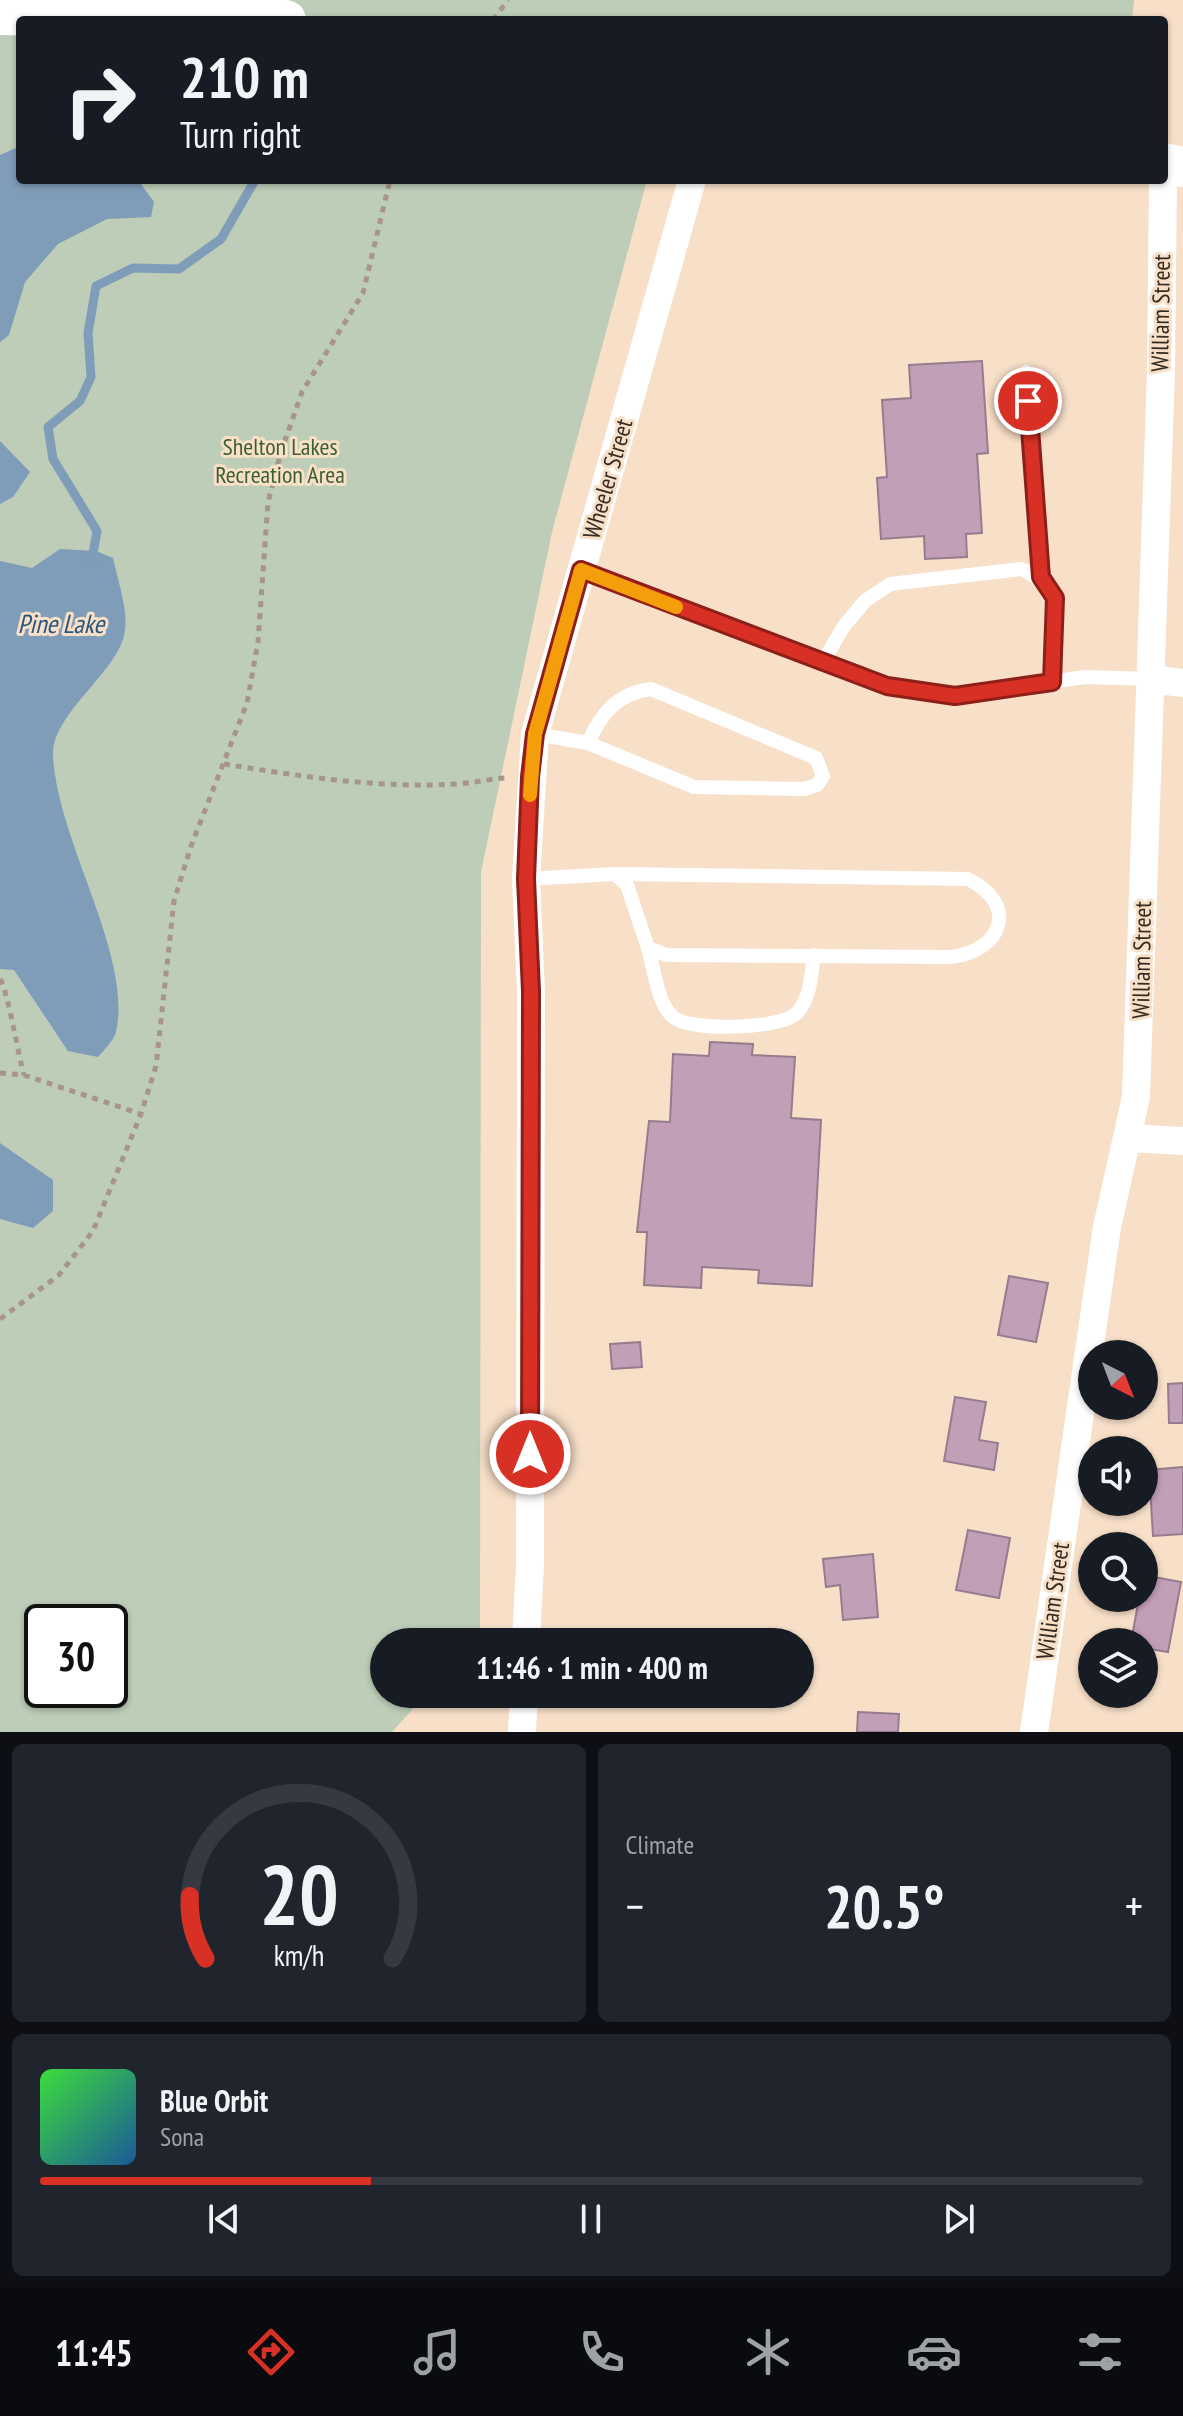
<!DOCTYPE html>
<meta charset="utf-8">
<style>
body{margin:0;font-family:"PT Sans Narrow",sans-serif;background:#20242c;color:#f1f3f6;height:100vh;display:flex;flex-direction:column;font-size:30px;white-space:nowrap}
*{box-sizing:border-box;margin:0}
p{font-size:26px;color:#9ea1a6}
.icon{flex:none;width:44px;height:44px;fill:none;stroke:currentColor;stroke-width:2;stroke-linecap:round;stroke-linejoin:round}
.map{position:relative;height:1732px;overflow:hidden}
.side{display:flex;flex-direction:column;gap:12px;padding:12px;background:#0d0f14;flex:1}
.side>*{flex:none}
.guide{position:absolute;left:16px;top:16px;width:1152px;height:168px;border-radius:8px;box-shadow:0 2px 6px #0004;background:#171b24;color:#f1f3f6;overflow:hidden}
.needle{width:52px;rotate:138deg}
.buttons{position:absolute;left:1078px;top:1340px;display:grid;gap:16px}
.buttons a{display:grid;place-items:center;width:80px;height:80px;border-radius:50%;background:#171b24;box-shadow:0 2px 6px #0004;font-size:40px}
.speed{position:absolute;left:24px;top:1604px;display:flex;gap:16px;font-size:40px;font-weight:700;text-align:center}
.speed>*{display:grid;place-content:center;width:104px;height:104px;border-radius:50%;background:#171b24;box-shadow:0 2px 6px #0004;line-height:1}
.speed .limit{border:4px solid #111;border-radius:12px;background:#fff;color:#111}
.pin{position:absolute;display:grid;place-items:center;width:68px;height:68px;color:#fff;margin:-34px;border:4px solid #fff;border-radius:50%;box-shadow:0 2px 8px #0007}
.me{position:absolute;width:88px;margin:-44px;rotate:0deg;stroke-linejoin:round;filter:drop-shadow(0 0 6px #0008)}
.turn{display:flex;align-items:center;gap:28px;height:168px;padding:0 32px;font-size:36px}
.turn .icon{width:104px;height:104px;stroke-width:2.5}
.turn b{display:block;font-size:56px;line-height:68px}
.big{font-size:60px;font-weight:700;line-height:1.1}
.side .card{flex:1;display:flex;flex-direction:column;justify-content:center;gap:12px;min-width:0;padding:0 28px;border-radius:12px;background:#20242c}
.side .dial{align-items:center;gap:0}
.dial svg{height:208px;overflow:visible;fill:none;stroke:#363941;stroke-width:7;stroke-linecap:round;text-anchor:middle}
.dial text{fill:#f1f3f6;stroke:none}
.song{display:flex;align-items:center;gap:24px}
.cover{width:96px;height:96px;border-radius:12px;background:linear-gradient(135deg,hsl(120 70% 55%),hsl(210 70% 35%))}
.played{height:8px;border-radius:4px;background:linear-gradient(90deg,#d93025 30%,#363941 30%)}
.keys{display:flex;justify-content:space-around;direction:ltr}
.heat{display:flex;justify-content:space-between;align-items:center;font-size:44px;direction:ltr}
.side .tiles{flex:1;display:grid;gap:12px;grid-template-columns:1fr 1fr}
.card:last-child{grid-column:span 2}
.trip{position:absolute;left:370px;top:1628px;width:444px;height:80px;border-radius:40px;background:#171b24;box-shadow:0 2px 6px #0004;font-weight:700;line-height:80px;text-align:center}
.menu{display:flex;height:128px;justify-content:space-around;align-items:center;background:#090b0e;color:#9ea1a6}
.menu .icon{width:56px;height:56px}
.menu .current{color:#d93025}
.menu b{font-size:36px;color:#f1f3f6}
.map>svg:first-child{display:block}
.green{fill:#bdcdb8;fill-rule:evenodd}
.water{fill:#7f9cb8}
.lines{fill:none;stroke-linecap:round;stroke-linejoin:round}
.stream{stroke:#7f9cb8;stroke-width:9}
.building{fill:#c19fb7;stroke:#957c8e;stroke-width:2}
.path{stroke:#a89685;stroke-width:5;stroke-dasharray:6 6;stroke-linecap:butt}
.lane{stroke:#fff;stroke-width:14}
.street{stroke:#fff;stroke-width:28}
.secondary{stroke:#fff;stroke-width:40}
.route-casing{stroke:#8d1f18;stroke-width:20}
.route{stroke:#d93025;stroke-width:14}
.slow{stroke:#f59e0b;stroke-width:14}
.labels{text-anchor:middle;stroke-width:6;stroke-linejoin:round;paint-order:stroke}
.street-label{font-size:24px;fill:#342b22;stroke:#f7dfc8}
.park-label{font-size:24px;fill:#3b5f30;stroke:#f7dfc8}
.water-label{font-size:26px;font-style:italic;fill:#2a567e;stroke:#f7dfc8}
</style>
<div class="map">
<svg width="1183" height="1732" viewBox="0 0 1183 1732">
<rect width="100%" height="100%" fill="#f7dfc8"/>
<path class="green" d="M9,0H1134L1132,20H20V180H647L552,532L481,872L480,1634L473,1642H384V1694H426L392,1732H0V20ZM42,1622H110V1690H42Z"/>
<path class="water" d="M20,146V180H190L173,184L138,180L154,202L151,217L107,219L58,244L25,282L9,335L0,342V155Z
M0,441L30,472L13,497L0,504Z
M60,549L96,551L113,558C118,583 132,618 122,642C109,677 51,718 53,755C57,842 133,954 116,1032C114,1040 104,1050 98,1057L68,1051L14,970L0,969V561L32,568Z
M0,1143L53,1180V1211L33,1228L0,1219Z"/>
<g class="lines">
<path class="stream" d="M92,559L97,531L53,459L48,427L80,401L91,377L88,333L96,286L133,268L179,269L221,239L255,180"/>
</g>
<path class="building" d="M982,361L988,453L977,454L982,533L966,534L967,557L925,559L924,536L881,539L877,478L887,477L882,400L911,398L909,365Z
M710,1042L753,1044L752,1055L795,1057L791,1118L821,1120L812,1286L758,1283L759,1270L702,1267L701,1288L644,1285L647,1232H637L649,1121L670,1122L673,1054L709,1056Z
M1009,1276L1048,1283L1036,1342L998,1335Z
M640,1342L642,1367L612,1369L610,1344Z
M1183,1383V1423H1169L1168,1384Z
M955,1397L986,1402L979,1440L998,1443L994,1470L944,1461Z
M1183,1467V1534L1153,1536L1149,1470Z
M968,1530L1010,1538L999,1598L956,1590Z
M873,1554L878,1617L843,1620L840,1585L826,1587L823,1559Z
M1144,1575L1181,1582L1168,1652L1144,1648V1642H1131L1139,1598H1144Z
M858,1712L899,1714L898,1732H857Z"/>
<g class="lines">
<path class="path" d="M493,20L508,0
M224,764C299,776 380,789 456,784C473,783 489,779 505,778
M0,979C8,991 18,1055 24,1075
M0,1073L24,1075L141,1114
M0,1319L59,1275L93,1231L141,1114L156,1066L174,901L191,846L247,703L258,642L268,502L281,452L302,392L363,293L390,180"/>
<path class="lane" d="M1026,372L1041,577
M581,570L887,686L955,696L1085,677L1151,679
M822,663L844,626L865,601L890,584L1021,569C1070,589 1053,636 1052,682
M535,734L588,743L694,787L804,789L817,785L823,776L816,758L651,689C617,693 601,714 588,743
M526,879L615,874L968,879C1019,904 1003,951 951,957L667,955L648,948L627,885L615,874
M648,948C654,968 657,1003 673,1017C689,1032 783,1029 797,1013C811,997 811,975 814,955"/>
<path class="street" d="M1151,679L1183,683
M1129,1138L1183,1141
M526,1642L530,1564L531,991L526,879L535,734L692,180
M522,1732L524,1694
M1034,1732L1107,1227L1136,1097L1161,371L1163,180"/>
<path class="secondary" d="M0,15L286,20
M1164,163L1183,167"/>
</g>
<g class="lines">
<g class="route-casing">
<path id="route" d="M530,1454L531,991L526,879L530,777L535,734L581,570L887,686L955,696L1052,682L1055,598L1041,577L1028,401"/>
</g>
<use href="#route" class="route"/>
<path class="slow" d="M530,795L535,734L581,570L676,607"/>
</g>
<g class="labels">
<g class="street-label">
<text transform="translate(1161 313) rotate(-89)" y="8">William Street</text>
<text transform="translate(608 479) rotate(-74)" y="8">Wheeler Street</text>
<text transform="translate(1142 960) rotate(-89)" y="8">William Street</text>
<text transform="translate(1053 1601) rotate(-82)" y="8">William Street</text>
</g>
<g class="park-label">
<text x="280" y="455">Shelton Lakes<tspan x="280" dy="28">Recreation Area</tspan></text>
</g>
<g class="water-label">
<text x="61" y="633">Pine Lake</text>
</g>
</g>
</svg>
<div class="buttons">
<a><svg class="needle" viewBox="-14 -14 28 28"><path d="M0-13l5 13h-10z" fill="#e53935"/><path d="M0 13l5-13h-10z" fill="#9ea1a6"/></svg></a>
<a><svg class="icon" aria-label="sound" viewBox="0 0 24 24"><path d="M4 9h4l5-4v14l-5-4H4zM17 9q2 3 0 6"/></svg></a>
<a><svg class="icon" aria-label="search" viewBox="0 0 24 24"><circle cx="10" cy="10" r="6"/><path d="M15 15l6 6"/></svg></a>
<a><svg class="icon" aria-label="layers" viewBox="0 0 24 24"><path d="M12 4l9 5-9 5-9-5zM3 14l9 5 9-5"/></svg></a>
</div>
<div class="speed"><div class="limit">30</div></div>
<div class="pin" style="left:1028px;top:401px;background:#d93025"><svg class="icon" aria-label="arrive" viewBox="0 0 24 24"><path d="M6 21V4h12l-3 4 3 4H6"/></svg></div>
<svg class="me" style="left:530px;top:1454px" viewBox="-20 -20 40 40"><circle r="17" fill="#d93025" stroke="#fff" stroke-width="3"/><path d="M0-11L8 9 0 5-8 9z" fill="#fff"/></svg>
<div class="trip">11:46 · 1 min · 400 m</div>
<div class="guide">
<div class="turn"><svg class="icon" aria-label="right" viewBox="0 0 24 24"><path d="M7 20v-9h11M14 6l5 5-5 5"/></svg><div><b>210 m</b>Turn right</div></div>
</div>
</div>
<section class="side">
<div class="tiles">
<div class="card dial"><svg viewBox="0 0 100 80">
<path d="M14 69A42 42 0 1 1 86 69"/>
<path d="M14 69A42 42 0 0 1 8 45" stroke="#d93025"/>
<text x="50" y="56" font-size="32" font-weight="700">20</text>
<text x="50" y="72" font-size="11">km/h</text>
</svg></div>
<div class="card"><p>Climate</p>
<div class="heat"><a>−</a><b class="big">20.5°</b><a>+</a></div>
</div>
<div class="card">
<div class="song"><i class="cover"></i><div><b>Blue Orbit</b><p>Sona</p></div></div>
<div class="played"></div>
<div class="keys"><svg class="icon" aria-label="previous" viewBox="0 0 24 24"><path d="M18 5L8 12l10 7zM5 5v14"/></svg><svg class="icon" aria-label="pause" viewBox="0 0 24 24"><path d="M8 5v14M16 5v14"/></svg><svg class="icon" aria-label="next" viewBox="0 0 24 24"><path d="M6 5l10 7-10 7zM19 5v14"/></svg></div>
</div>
</div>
</section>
<nav class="menu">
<b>11:45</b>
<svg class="icon current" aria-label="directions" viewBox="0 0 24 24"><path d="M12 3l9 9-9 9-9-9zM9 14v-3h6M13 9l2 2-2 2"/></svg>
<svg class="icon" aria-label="music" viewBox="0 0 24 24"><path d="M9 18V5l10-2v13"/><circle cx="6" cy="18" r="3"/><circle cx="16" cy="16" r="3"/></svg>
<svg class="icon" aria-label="phone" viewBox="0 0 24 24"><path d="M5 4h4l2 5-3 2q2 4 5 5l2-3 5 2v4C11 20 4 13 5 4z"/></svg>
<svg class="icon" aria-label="climate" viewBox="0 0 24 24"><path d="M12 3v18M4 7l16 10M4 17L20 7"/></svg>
<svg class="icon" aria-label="car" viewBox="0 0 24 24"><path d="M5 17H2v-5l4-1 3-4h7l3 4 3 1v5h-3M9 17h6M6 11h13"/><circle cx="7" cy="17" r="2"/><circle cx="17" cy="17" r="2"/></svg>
<svg class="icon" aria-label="filters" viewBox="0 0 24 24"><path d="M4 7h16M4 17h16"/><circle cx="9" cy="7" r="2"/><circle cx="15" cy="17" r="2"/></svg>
</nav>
